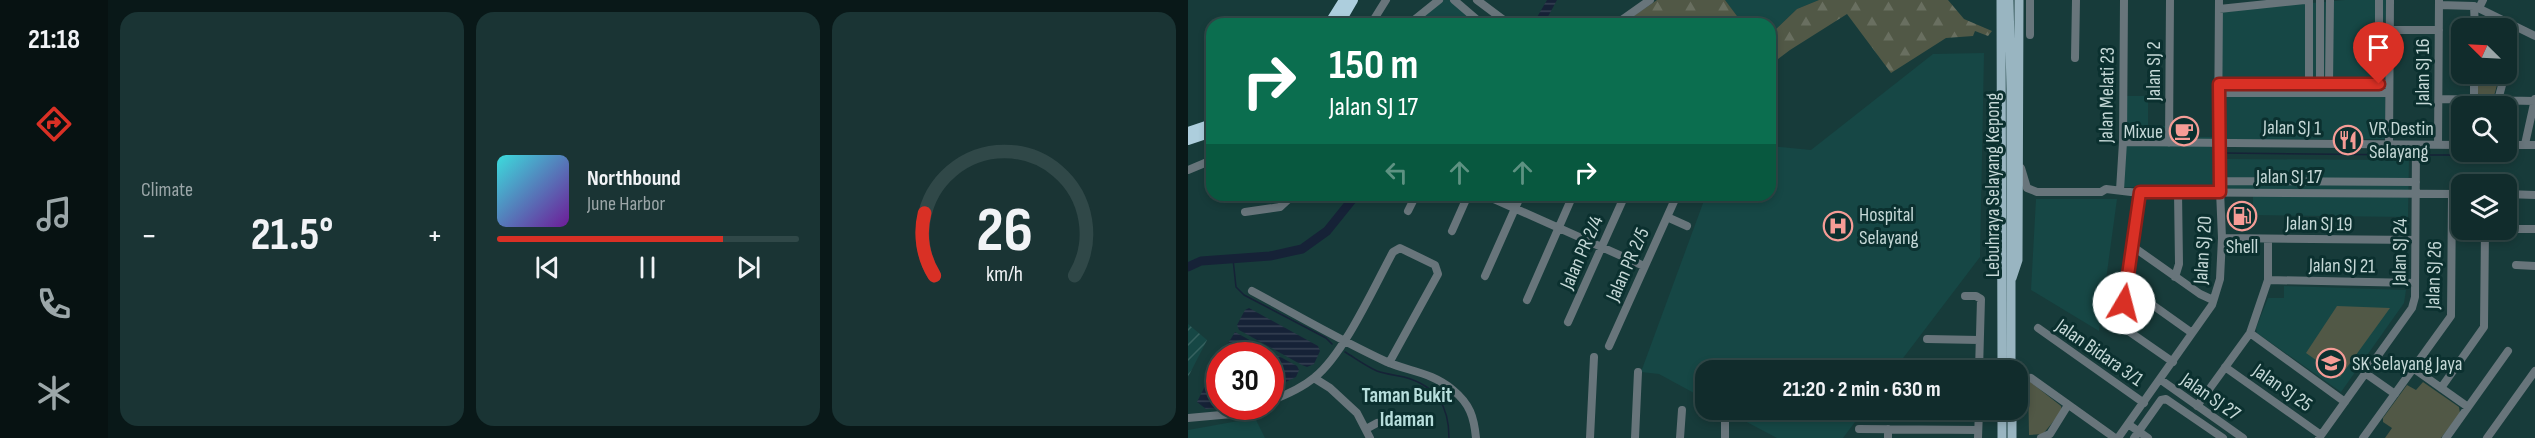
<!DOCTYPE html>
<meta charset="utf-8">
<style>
body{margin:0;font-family:"Sofia Sans Condensed",sans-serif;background:#1a3434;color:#f1f3f6;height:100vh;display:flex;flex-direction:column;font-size:22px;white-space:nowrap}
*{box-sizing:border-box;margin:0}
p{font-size:20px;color:#9ca7a9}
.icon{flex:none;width:33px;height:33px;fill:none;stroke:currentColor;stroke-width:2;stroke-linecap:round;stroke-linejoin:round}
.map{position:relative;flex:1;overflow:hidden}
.panel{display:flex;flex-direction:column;gap:12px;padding:12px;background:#091818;width:1080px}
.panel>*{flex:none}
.hud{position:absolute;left:18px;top:18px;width:570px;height:183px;border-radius:18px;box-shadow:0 3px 9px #0003,0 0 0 2px #304848;background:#0b6e4f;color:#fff;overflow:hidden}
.needle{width:39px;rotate:294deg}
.fabs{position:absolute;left:1263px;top:18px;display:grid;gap:12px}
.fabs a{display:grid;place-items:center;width:66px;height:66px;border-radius:12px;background:#112c2c;box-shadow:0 3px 9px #0003,0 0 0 2px #304848;font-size:30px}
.speed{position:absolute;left:18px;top:342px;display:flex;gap:12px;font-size:30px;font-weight:700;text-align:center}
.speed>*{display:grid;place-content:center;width:78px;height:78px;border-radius:50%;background:#112c2c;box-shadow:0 3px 9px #0003,0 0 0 2px #304848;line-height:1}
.speed .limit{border:9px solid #d22;background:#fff;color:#111}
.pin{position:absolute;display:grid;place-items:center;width:51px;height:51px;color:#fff;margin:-62px -26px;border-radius:50% 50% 50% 0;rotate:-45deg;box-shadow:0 0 6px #0007}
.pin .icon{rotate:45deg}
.me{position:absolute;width:66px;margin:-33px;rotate:8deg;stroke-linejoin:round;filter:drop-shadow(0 0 4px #0008)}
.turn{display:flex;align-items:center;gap:21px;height:126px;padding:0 24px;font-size:27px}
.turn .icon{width:78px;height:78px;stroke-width:2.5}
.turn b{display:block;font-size:42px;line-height:51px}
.lanes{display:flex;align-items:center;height:57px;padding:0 24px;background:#0003;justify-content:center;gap:30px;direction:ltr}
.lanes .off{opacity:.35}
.big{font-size:45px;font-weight:700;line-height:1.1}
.panel .widget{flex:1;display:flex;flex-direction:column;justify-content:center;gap:9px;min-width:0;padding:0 21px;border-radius:18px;background:#1a3434}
.panel .dial{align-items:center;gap:0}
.dial svg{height:156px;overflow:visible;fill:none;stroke:#304848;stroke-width:7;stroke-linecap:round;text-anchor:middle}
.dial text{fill:#f1f3f6;stroke:none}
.song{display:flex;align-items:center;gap:18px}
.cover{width:72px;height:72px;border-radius:9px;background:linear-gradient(135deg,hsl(180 70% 55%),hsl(280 70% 35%))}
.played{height:6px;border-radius:3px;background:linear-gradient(90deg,#d93025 75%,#304848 75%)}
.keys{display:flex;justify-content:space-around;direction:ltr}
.heat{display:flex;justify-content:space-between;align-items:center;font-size:33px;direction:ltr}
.panel .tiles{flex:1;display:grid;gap:12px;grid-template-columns:repeat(3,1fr)}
.trip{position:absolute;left:507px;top:360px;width:333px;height:60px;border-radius:18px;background:#112c2c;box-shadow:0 3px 9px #0003,0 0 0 2px #304848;font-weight:700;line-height:60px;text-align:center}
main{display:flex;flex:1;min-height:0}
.dock{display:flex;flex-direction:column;width:108px;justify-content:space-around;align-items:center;background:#071212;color:#9ca7a9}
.dock .icon{width:42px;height:42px}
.dock .active{color:#d93025}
.dock b{font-size:27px;color:#f1f3f6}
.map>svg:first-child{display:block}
.built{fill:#164745}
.industrial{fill:url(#industrial-furrows)}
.forest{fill:url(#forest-firs)}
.green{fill:#515846}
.water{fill:url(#water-rules)}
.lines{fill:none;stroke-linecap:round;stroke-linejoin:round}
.stream{stroke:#162237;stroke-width:1.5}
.river{stroke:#162237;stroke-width:9}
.minor{stroke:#68757b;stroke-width:8}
.major{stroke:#99b5c1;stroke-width:9}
.highway{stroke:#adcedd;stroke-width:10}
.route-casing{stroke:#8d1f18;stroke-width:15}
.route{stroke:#d93025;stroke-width:10}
.labels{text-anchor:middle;stroke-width:6;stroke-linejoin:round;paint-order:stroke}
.street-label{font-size:20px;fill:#c5d8d7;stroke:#0b302f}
.poi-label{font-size:20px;fill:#c5d8d7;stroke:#0b302f;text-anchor:start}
.neighbourhood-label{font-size:21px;font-weight:bold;fill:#b7dedc;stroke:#0b302f}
</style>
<main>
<nav class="dock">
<b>21:18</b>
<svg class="icon active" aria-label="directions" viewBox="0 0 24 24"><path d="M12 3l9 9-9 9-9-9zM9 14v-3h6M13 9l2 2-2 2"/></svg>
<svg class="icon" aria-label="music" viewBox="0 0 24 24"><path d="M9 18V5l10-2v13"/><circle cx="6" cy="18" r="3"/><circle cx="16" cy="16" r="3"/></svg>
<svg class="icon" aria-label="phone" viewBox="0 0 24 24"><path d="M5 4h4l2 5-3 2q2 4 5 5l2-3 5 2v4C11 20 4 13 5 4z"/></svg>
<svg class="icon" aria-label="climate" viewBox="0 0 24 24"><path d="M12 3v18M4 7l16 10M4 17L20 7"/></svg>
</nav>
<section class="panel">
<div class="tiles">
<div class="widget"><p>Climate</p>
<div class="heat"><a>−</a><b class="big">21.5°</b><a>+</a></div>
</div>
<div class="widget">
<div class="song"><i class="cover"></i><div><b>Northbound</b><p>June Harbor</p></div></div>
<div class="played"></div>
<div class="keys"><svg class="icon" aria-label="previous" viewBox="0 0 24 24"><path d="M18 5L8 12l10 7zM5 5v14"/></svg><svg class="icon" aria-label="pause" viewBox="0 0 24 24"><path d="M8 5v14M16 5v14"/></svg><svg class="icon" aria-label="next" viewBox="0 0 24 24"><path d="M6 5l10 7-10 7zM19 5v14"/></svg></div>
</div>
<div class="widget dial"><svg viewBox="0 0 100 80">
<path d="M14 69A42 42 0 1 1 86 69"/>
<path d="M14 69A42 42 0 0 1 9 37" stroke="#d93025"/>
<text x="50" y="56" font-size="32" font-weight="700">26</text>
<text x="50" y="72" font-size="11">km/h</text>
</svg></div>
</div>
</section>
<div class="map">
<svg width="1347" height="438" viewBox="0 0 1347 438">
<defs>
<pattern id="industrial-furrows" width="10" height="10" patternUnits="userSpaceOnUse" patternTransform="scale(1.5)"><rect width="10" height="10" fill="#164745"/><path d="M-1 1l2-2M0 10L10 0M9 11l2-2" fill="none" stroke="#36615f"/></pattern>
<pattern id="forest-firs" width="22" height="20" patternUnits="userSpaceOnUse" patternTransform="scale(1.5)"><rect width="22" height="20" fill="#515846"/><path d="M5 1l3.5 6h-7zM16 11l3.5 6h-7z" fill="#696f60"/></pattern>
<pattern id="water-rules" width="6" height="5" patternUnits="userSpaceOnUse" patternTransform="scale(1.5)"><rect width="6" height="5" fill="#162237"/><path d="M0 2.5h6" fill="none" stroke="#364153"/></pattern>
</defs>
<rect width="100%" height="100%" fill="#173b3a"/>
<path class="built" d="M254,0H261L291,24H225Z
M537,0H631L609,9L582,35V24H555Z
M1157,0H1198L1197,139L1034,140V11Z
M796,53L792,257L706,370H518L517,399L471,374L453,372L518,195H582V146L623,150L745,54Z
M939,96H960V126H1008V137H1025L1027,184L1021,188L935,187Z
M1202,157H1221L1220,217L1065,215V196H1038V159L1202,160Z
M848,199H929L911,331L843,290Z
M1096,286L1218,290L1216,303L1153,392L1069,333L1068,328L1080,298H1096Z
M536,410H676L655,438H589Z
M67,418L77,438H0V430Z"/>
<path class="industrial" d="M0,324L19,340L0,377Z"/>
<path class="forest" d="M469,0H537L555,24H434Z
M631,0H760L776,19L804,31L800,36L787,31L785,36L758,38L703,73L659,14L602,50L582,65V35L609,9Z"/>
<path class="green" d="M1289,74H1312L1306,96L1303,98L1291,95L1288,90Z
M1149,306L1202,308L1152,377L1118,353Z
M840,380L873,406L874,411L855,434L841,435Z
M1235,382L1271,407L1272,413L1253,438H1197L1204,428L1195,422V418L1219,385L1228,390Z"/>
<path class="water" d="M359,0H369L356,24H345Z
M61,308L130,346L132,351L126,364L119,367L114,365L51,330L49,325L57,310Z
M47,332L109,366L111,370L108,377L83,389L82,356L33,355Z
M31,358L32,406L37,407L18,409L9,402Z"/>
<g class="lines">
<path class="stream" d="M1035,153L1221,155
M1233,155H1323
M45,259L48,287L56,295L138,338L144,344
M157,352C167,358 178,366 189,371C197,374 207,375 216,377C249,386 261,406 261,438"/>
<path class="river" d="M0,267L13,261L82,256L114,249L139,231L168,195"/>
<path class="minor" d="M266,0L294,24
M289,0L321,24
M842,0V35
M1121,0V84
M1132,0V84
M1251,5L1286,6L1347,36
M1286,6L1287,28
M1291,8L1295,0
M1031,9L1117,0
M183,24L198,0
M221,24L251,0
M428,24L462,0
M1202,30H1251
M887,58L888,0
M1031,84H1201
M1141,84L1142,0
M1191,84V0
M1031,93H1201
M1251,99L1346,101
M1286,100V74
M1310,100L1317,74
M935,142L1274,145
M981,143L982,0
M1337,144L1347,99
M1201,145L1202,0
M1250,145L1251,0
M1318,145H1347
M833,168L839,188L849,192H913L918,189L943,192L1274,194
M0,170L24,160
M1032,181L1228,182
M932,190L935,142L936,0
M952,192L934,325L936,328L985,362
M1318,194L1347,195
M297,195L456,266
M220,211L228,195
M57,212L92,207L105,195
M479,217L499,226
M1318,229H1347
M264,231L280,195
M1034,238L1227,240
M944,246L1012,294L1025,300
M1328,265L1347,266
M297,276L333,195
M987,277L991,264L990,192
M1080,280L1227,283
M938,286L1004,333
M64,291C109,315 153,341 199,362C223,372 243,372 265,390C282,404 286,417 288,438
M777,296H788L793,299L791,370
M339,300L385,195
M380,322L437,195
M850,328L956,403
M1062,333L1157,402
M739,339L791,340
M421,346L488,197
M1037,367L1133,435
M1225,368L1280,407
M1177,373L1207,394
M126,378L142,388L169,413L182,438
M843,378L927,438
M973,380L1055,438
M1253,388L1296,327L1297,230
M82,401C98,395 114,388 127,377C156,354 187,285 205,252L212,248L247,265L250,274L201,363
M1009,406L1062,333L1080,280V239
M0,418L44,414L68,406
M940,424L960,438
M178,429L189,423
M671,429L790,430
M402,438L406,357
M447,438L450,372
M492,438L494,410
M537,438V421
M700,438V429
M790,438L791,410
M853,438L862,434L880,405
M930,438L1024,305L1032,279L1034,238L1030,143L1031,0
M946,438L973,400L978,399L1035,438
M1131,438L1224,308L1227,297L1228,145
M1175,438L1263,316L1264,194
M1258,438L1320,351
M1299,438L1347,371"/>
<path class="major" d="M813,0L814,370
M821,0L823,90V370
M824,278L830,260L831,0
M824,410V438
M814,438V410"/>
<path class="highway" d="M141,24L156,0
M151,24L165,0
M0,132L24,124
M0,140L24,132"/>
</g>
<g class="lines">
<g class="route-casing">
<path id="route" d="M936,303L952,192H1032L1031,84H1191"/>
</g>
<use href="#route" class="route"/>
</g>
<defs>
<g id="cafe-ring" transform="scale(1.5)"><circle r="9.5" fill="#0b302f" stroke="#f59c96" stroke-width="1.5"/><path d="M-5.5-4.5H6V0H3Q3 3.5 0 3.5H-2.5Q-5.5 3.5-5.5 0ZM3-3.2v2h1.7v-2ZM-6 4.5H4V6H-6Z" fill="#f59c96"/></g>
<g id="restaurant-ring" transform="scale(1.5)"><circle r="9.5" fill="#0b302f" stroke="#f59c96" stroke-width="1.5"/><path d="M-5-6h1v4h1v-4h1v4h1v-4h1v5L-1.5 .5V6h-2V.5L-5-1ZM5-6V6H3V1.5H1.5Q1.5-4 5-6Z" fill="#f59c96"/></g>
<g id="fuel-ring" transform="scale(1.5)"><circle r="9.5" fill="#0b302f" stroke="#f59c96" stroke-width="1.5"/><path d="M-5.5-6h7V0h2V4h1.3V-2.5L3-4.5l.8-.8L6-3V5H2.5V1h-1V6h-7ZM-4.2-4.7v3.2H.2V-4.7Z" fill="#f59c96"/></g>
<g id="hospital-ring" transform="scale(1.5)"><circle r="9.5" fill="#0b302f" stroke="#f59c96" stroke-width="1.5"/><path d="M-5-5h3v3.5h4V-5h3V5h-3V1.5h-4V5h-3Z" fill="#f59c96"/></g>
<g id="school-ring" transform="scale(1.5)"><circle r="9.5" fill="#0b302f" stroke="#f59c96" stroke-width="1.5"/><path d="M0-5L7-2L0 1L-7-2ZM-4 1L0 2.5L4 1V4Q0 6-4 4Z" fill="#f59c96"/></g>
</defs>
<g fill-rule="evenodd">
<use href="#cafe-ring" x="996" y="131"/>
<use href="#restaurant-ring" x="1160" y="140"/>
<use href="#fuel-ring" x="1054" y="216"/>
<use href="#hospital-ring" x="650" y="226"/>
<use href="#school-ring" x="1143" y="363"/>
</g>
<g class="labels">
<g class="street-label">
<text transform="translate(965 71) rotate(-90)" y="7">Jalan SJ 2</text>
<text transform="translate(1234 72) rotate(-90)" y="7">Jalan SJ 16</text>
<text transform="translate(918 95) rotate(-89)" y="7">Jalan Melati 23</text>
<text transform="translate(1104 127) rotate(1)" y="7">Jalan SJ 1</text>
<text x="1101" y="183">Jalan SJ 17</text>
<text transform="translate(804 185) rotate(-90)" y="7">Lebuhraya Selayang Kepong</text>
<text transform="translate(1131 223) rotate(1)" y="7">Jalan SJ 19</text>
<text transform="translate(1014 250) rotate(-86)" y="7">Jalan SJ 20</text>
<text transform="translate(393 252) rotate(-66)" y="7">Jalan PR 2/4</text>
<text transform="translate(1211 252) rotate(-89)" y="7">Jalan SJ 24</text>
<text transform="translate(439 264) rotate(-66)" y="7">Jalan PR 2/5</text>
<text transform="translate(1154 265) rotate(1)" y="7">Jalan SJ 21</text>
<text transform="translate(1245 275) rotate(-88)" y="7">Jalan SJ 26</text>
<text transform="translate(912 352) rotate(35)" y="7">Jalan Bidara 3/1</text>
<text transform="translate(1095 387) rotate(35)" y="7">Jalan SJ 25</text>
<text transform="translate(1023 396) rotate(35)" y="7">Jalan SJ 27</text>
</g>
<g class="poi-label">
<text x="1181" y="135">VR Destin<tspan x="1181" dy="23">Selayang</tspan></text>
<text x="975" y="138" text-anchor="end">Mixue</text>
<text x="671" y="221">Hospital<tspan x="671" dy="23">Selayang</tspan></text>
<text x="1054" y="253" text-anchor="middle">Shell</text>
<text x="1164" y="370">SK Selayang Jaya</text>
</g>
<g class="neighbourhood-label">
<text x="219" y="402">Taman Bukit<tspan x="219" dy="24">Idaman</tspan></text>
</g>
</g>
</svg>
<div class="fabs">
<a><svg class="needle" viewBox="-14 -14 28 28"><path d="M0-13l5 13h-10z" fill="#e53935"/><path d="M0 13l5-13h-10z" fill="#9ca7a9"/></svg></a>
<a><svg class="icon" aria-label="search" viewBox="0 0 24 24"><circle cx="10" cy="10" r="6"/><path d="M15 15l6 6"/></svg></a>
<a><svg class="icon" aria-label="layers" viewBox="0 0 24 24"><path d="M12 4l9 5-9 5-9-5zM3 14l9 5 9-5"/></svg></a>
</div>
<div class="speed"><div class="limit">30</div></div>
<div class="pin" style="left:1191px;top:84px;background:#d93025"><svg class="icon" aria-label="arrive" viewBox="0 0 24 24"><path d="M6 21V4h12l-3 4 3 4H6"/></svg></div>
<svg class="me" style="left:936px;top:303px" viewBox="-20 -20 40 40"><circle r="19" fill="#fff"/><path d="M0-13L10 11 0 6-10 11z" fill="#d93025"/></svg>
<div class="trip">21:20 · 2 min · 630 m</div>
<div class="hud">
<div class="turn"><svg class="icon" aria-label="right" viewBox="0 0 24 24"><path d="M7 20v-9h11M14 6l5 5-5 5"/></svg><div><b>150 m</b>Jalan SJ 17</div></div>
<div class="lanes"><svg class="icon off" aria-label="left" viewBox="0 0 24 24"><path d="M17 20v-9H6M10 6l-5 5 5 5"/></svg><svg class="icon off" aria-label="ahead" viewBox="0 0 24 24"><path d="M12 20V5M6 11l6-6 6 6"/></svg><svg class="icon off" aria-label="ahead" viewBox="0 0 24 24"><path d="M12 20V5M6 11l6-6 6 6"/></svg><svg class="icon" aria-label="right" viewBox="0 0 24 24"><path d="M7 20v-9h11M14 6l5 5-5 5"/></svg></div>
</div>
</div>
</main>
